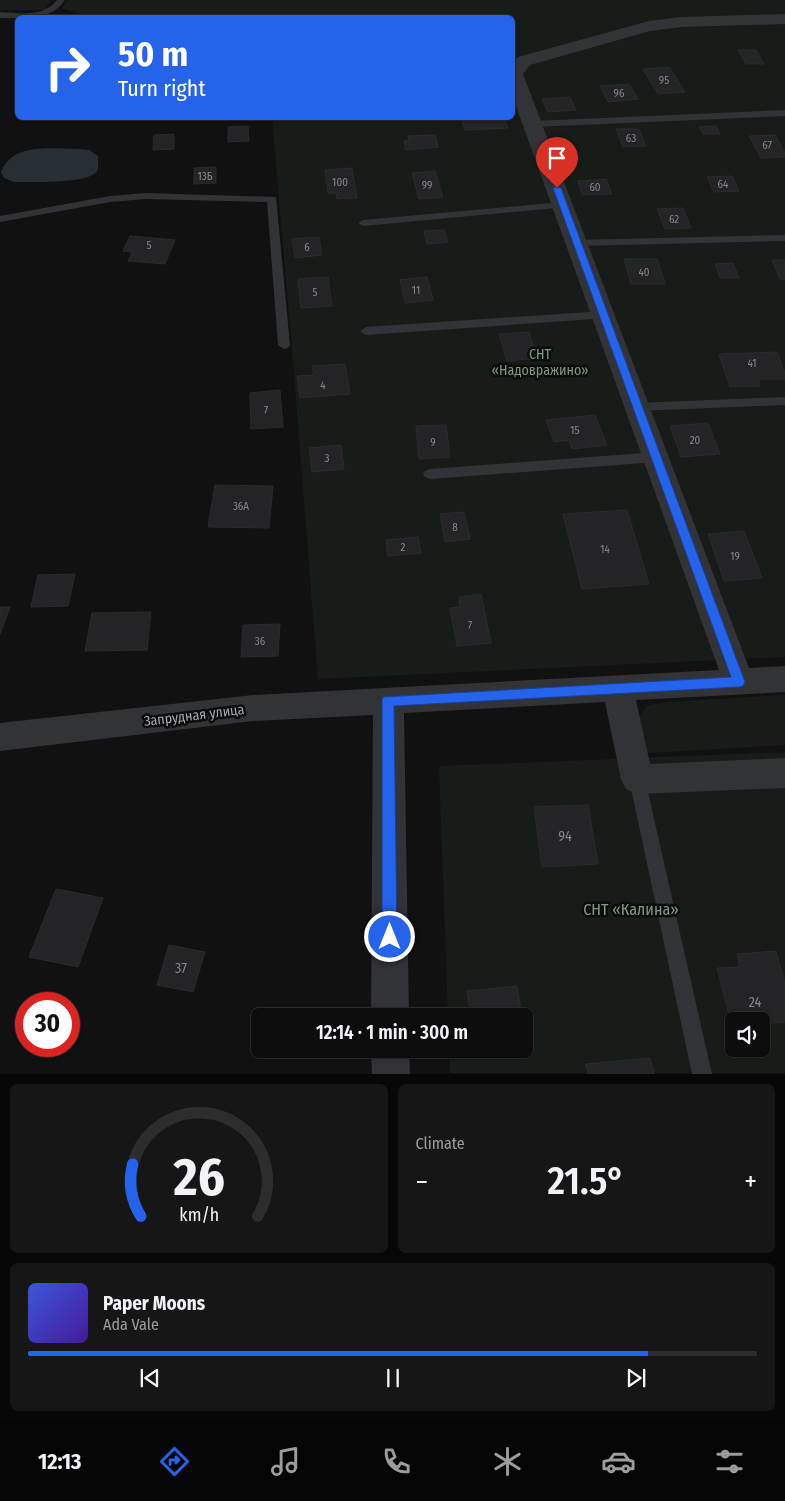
<!DOCTYPE html>
<meta charset="utf-8">
<style>
body{margin:0;font-family:"Fira Sans Condensed",sans-serif;background:#161617;color:#f1f3f6;height:100vh;display:flex;flex-direction:column;font-size:19px;white-space:nowrap}
*{box-sizing:border-box;margin:0}
p{font-size:16px;color:#9a9c9e}
.icon{flex:none;width:28px;height:28px;fill:none;stroke:currentColor;stroke-width:2;stroke-linecap:round;stroke-linejoin:round}
.map{position:relative;height:1074px;overflow:hidden}
.sheet{display:flex;flex-direction:column;gap:10px;padding:10px;background:#070708;flex:1}
.sheet>*{flex:none}
.banner{position:absolute;left:15px;top:15px;width:500px;height:105px;border-radius:8px;box-shadow:0 1px 4px #0004,0 0 0 1px #2d2d2e;background:#2563eb;color:#fff;overflow:hidden}
.buttons{position:absolute;left:725px;top:1012px;display:grid;gap:10px}
.buttons a{display:grid;place-items:center;width:45px;height:45px;border-radius:8px;background:#0d0d0e;box-shadow:0 1px 4px #0004,0 0 0 1px #2d2d2e;font-size:25px}
.speed{position:absolute;left:15px;top:992px;display:flex;gap:10px;font-size:25px;font-weight:700;text-align:center}
.speed>*{display:grid;place-content:center;width:65px;height:65px;border-radius:50%;background:#0d0d0e;box-shadow:0 1px 4px #0004,0 0 0 1px #2d2d2e;line-height:1}
.speed .limit{border:8px solid #d22;background:#fff;color:#111}
.pin{position:absolute;display:grid;place-items:center;width:42px;height:42px;color:#fff;margin:-51px -21px;border-radius:50% 50% 50% 0;rotate:-45deg;box-shadow:0 0 5px #0007}
.pin .icon{rotate:45deg}
.me{position:absolute;width:55px;margin:-28px;rotate:0deg;stroke-linejoin:round;filter:drop-shadow(0 0 4px #0008)}
.turn{display:flex;align-items:center;gap:18px;height:105px;padding:0 20px;font-size:22px}
.turn .icon{width:65px;height:65px;stroke-width:2.5}
.turn b{display:block;font-size:35px;line-height:42px}
.big{font-size:38px;font-weight:600;line-height:1.1}
.sheet .tile{flex:1;display:flex;flex-direction:column;justify-content:center;gap:8px;min-width:0;padding:0 18px;border-radius:8px;background:#161617}
.sheet .dial{align-items:center;gap:0}
.dial svg{height:130px;overflow:visible;fill:none;stroke:#2d2d2e;stroke-width:7;stroke-linecap:round;text-anchor:middle}
.dial text{fill:#f1f3f6;stroke:none}
.song{display:flex;align-items:center;gap:15px}
.cover{width:60px;height:60px;border-radius:8px;background:linear-gradient(135deg,hsl(230 70% 55%),hsl(260 70% 35%))}
.played{height:5px;border-radius:2px;background:linear-gradient(90deg,#2563eb 85%,#2d2d2e 85%)}
.keys{display:flex;justify-content:space-around;direction:ltr}
.heat{display:flex;justify-content:space-between;align-items:center;font-size:28px;direction:ltr}
.sheet .tiles{flex:1;display:grid;gap:10px;grid-template-columns:1fr 1fr}
.tile:last-child{grid-column:span 2}
.trip{position:absolute;left:251px;top:1008px;width:282px;height:50px;border-radius:8px;background:#0d0d0e;box-shadow:0 1px 4px #0004,0 0 0 1px #2d2d2e;font-weight:600;line-height:50px;text-align:center}
.menu{display:flex;height:80px;justify-content:space-around;align-items:center;background:#050506;color:#9a9c9e}
.menu .icon{width:35px;height:35px}
.menu .selected{color:#2563eb}
.menu b{font-size:22px;color:#f1f3f6}
.map>svg:first-child{display:block}
.green{fill:#171c18;fill-rule:evenodd}
.water{fill:#282f34}
.building{fill:#242426;stroke:#2b2b2e}
.lines{fill:none;stroke-linecap:round;stroke-linejoin:round}
.service{fill:#323336;fill-rule:evenodd}
.minor{fill:#323336;fill-rule:evenodd}
.route{fill:#2563eb;stroke:#184099}
.labels{text-anchor:middle;stroke-width:5;stroke-linejoin:round;paint-order:stroke}
.number-label{font-size:11px;fill:#82868e}
.park-label{font-size:14px;fill:#7c9b7d;stroke:#0c0c0d}
.street-label{font-size:14px;fill:#a3a8b1;stroke:#0c0c0d}
.near-number-label{font-size:14px;fill:#82868e}
.near-park-label{font-size:16px;fill:#7c9b7d;stroke:#0c0c0d}
</style>
<div class="map">
<svg width="785" height="1074" viewBox="0 0 785 1074">
<rect width="100%" height="100%" fill="#111112"/>
<path class="green" d="M0,0H51L45,10H0Z
M67,0H785V657L318,679L292,349L272,118H512V18H96L62,9Z
M785,695V745L647,753L637,720L647,706L664,702Z
M785,752V1073H450L449,1049H525V1016H448L439,766ZM734,1021H761V1049H734Z"/>
<path class="water" d="M78,149L89,150L98,156C98,160 99,167 97,171C90,184 29,182 14,182L4,178L1,172C12,142 52,149 78,149Z"/>
<path class="building" d="M738,50H756L764,64H746Z
M669,67L685,92L658,94L643,69Z
M629,84L638,99L608,102L600,86Z
M570,97L576,110L548,112L542,99Z
M461,118H504L508,128L465,130Z
M248,126L249,141L228,142V127Z
M716,126L720,134H703L699,127Z
M616,129H639L646,146L623,147Z
M174,134V149L153,150L154,135Z
M435,135L438,147L406,150L404,141H409L408,136Z
M775,135L785,153V157L761,158L749,136Z
M216,167V183L194,184V168Z
M352,168L357,198L337,199L336,193H328L325,170Z
M435,171L443,197L419,199L412,173Z
M732,176L739,191L714,192L707,177Z
M606,179L612,194L582,195L578,181Z
M683,208L691,228L665,229L657,209Z
M444,230L448,242L427,244L424,231Z
M130,236L175,240L165,264L128,261L132,252L123,251Z
M319,237L322,255L295,258L292,239Z
M624,259H657L665,284H631Z
M772,260H785V279H780Z
M733,263L739,278H720L715,264Z
M328,277L332,306L301,308L298,279Z
M427,277L433,300L405,303L400,280Z
M529,332L537,358L507,361L499,334Z
M777,352L785,373V379H758L760,386L730,387L719,354Z
M345,364L350,394L300,398L297,376L314,375L312,366Z
M280,390L283,427L251,429L250,393Z
M595,415L607,445L572,449L569,440L554,442L546,420Z
M708,423L720,454L681,457L670,426Z
M446,425L450,457L419,459L416,426Z
M341,445L344,469L312,472L309,448Z
M215,485L273,486L269,528L208,527Z
M627,510L649,584L582,589L563,514Z
M464,512L470,539L445,542L440,514Z
M744,531L762,578L724,581L708,534Z
M418,537L421,553L388,556L386,540Z
M75,574L68,606L31,607L38,575Z
M481,594L491,643L457,646L450,608L460,607L459,597Z
M0,607H10L0,634Z
M151,612L147,650L85,651L92,613Z
M280,624L278,656L241,657L243,625Z
M588,805L598,864L542,867L534,807Z
M56,889L103,898L78,967L29,957Z
M169,945L205,952L193,992L157,985Z
M776,951L785,983V1022L761,1024V1021H734L732,1026L717,968L740,967L737,954Z
M517,986L522,1016H471L467,991Z
M650,1058L654,1074H588L586,1064Z"/>
<g class="lines">
<path class="service" d="M57,0H65C50,22 23,18 0,18V12C19,13 44,18 57,0Z
M785,110V116L533,127L528,124L533,121Z
M146,193L276,197L290,345L288,348L284,349L278,345L267,202L146,199L110,202L0,222V216L110,196Z
M563,202L568,205L567,207L363,226L358,223L363,220Z
M785,235V241L576,246L571,243L576,240Z
M604,311L610,315L608,318L366,335L360,331L366,327Z
M785,397V405L638,411L632,407L638,403Z
M657,452L662,454L663,457L662,460L657,462L430,479L425,477L423,474L425,471L430,469Z
M637,772L643,774L645,779L712,1074H692L629,779L631,774Z"/>
<path class="minor" d="M785,14V24L682,27L650,31L530,65L523,74L749,668L785,666V692L636,700L650,764L785,758V788L637,794L626,789L621,779L605,702L404,713L409,1016H371L373,715L253,721L0,751V723L253,695L719,670L512,95V62L518,57L649,21L682,17Z
M371,1049H409L410,1074H372Z"/>
</g>
<path class="route" d="M554,187L561,188L745,682L743,686L739,687L394,706L397,937L395,942L390,945L384,942L382,937V700L383,697L731,677L553,188Z"/>
<g class="labels">
<g class="number-label">
<text x="664" y="84">95</text>
<text x="619" y="97">96</text>
<text x="631" y="142">63</text>
<text x="767" y="149">67</text>
<text x="205" y="180">13Б</text>
<text x="340" y="186">100</text>
<text x="723" y="188">64</text>
<text x="427" y="189">99</text>
<text x="595" y="191">60</text>
<text x="674" y="223">62</text>
<text x="149" y="249">5</text>
<text x="307" y="251">6</text>
<text x="644" y="276">40</text>
<text x="416" y="294">11</text>
<text x="315" y="296">5</text>
<text x="752" y="367">41</text>
<text x="323" y="389">4</text>
<text x="266" y="414">7</text>
<text x="575" y="434">15</text>
<text x="695" y="444">20</text>
<text x="433" y="446">9</text>
<text x="327" y="462">3</text>
<text x="241" y="510">36А</text>
<text x="455" y="531">8</text>
<text x="403" y="551">2</text>
<text x="605" y="553">14</text>
<text x="735" y="560">19</text>
<text x="470" y="629">7</text>
<text x="260" y="645">36</text>
</g>
<g class="park-label">
<text x="540" y="359">СНТ<tspan x="540" dy="16">«Надовражино»</tspan></text>
</g>
<g class="street-label">
<text transform="translate(194 715) rotate(-7)" y="5">Запрудная улица</text>
</g>
<g class="near-number-label">
<text x="565" y="841">94</text>
<text x="181" y="973">37</text>
<text x="755" y="1007">24</text>
</g>
<g class="near-park-label">
<text x="631" y="915">СНТ «Калина»</text>
</g>
</g>
</svg>
<div class="buttons">
<a><svg class="icon" aria-label="sound" viewBox="0 0 24 24"><path d="M4 9h4l5-4v14l-5-4H4zM17 9q2 3 0 6"/></svg></a>
</div>
<div class="speed"><div class="limit">30</div></div>
<div class="pin" style="left:557px;top:188px;background:#d93025"><svg class="icon" aria-label="arrive" viewBox="0 0 24 24"><path d="M6 21V4h12l-3 4 3 4H6"/></svg></div>
<svg class="me" style="left:390px;top:937px" viewBox="-20 -20 40 40"><circle r="17" fill="#2563eb" stroke="#fff" stroke-width="3"/><path d="M0-11L8 9 0 5-8 9z" fill="#fff"/></svg>
<div class="trip">12:14 · 1 min · 300 m</div>
<div class="banner">
<div class="turn"><svg class="icon" aria-label="right" viewBox="0 0 24 24"><path d="M7 20v-9h11M14 6l5 5-5 5"/></svg><div><b>50 m</b>Turn right</div></div>
</div>
</div>
<section class="sheet">
<div class="tiles">
<div class="tile dial"><svg viewBox="0 0 100 80">
<path d="M14 69A42 42 0 1 1 86 69"/>
<path d="M14 69A42 42 0 0 1 9 37" stroke="#2563eb"/>
<text x="50" y="56" font-size="32" font-weight="700">26</text>
<text x="50" y="72" font-size="11">km/h</text>
</svg></div>
<div class="tile"><p>Climate</p>
<div class="heat"><a>−</a><b class="big">21.5°</b><a>+</a></div>
</div>
<div class="tile">
<div class="song"><i class="cover"></i><div><b>Paper Moons</b><p>Ada Vale</p></div></div>
<div class="played"></div>
<div class="keys"><svg class="icon" aria-label="previous" viewBox="0 0 24 24"><path d="M18 5L8 12l10 7zM5 5v14"/></svg><svg class="icon" aria-label="pause" viewBox="0 0 24 24"><path d="M8 5v14M16 5v14"/></svg><svg class="icon" aria-label="next" viewBox="0 0 24 24"><path d="M6 5l10 7-10 7zM19 5v14"/></svg></div>
</div>
</div>
</section>
<nav class="menu">
<b>12:13</b>
<svg class="icon selected" aria-label="directions" viewBox="0 0 24 24"><path d="M12 3l9 9-9 9-9-9zM9 14v-3h6M13 9l2 2-2 2"/></svg>
<svg class="icon" aria-label="music" viewBox="0 0 24 24"><path d="M9 18V5l10-2v13"/><circle cx="6" cy="18" r="3"/><circle cx="16" cy="16" r="3"/></svg>
<svg class="icon" aria-label="phone" viewBox="0 0 24 24"><path d="M5 4h4l2 5-3 2q2 4 5 5l2-3 5 2v4C11 20 4 13 5 4z"/></svg>
<svg class="icon" aria-label="climate" viewBox="0 0 24 24"><path d="M12 3v18M4 7l16 10M4 17L20 7"/></svg>
<svg class="icon" aria-label="car" viewBox="0 0 24 24"><path d="M5 17H2v-5l4-1 3-4h7l3 4 3 1v5h-3M9 17h6M6 11h13"/><circle cx="7" cy="17" r="2"/><circle cx="17" cy="17" r="2"/></svg>
<svg class="icon" aria-label="filters" viewBox="0 0 24 24"><path d="M4 7h16M4 17h16"/><circle cx="9" cy="7" r="2"/><circle cx="15" cy="17" r="2"/></svg>
</nav>
